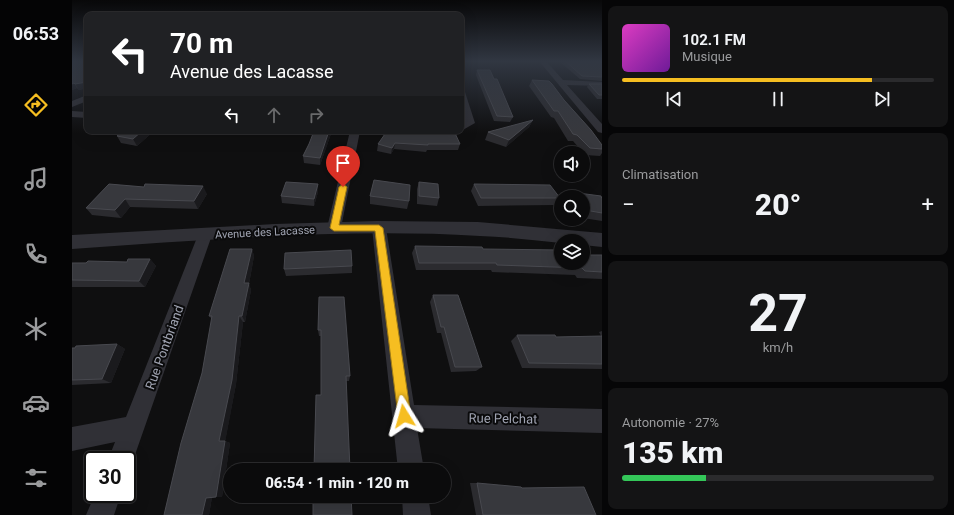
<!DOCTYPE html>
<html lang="fr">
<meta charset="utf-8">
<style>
body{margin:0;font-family:Roboto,sans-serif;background:#141415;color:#f1f3f6;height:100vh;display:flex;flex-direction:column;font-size:15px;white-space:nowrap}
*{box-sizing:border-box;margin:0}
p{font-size:13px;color:#9a9b9d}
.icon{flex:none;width:22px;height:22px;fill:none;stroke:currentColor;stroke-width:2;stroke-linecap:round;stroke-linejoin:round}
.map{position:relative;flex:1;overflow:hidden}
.side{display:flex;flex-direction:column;gap:6px;padding:6px;background:#060607;width:352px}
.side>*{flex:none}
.banner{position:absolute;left:12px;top:12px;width:380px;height:122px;border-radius:8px;box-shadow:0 4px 16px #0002,0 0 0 1px #2b2b2d;background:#202124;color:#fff;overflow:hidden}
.buttons{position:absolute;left:482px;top:146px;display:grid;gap:8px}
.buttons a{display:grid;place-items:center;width:36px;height:36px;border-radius:50%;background:#0b0b0c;box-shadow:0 4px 16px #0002,0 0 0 1px #2b2b2d;font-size:20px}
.speed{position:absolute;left:12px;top:451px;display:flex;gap:8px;font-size:20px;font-weight:700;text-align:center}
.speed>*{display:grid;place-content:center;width:52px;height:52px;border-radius:50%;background:#0b0b0c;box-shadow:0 4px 16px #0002,0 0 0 1px #2b2b2d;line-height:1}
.speed .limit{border:2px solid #111;border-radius:6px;background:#fff;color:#111}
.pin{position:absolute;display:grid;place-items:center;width:34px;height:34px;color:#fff;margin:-41px -17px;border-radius:50% 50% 50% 0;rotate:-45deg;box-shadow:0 0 4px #0007}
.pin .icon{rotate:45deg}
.me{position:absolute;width:44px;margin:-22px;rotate:352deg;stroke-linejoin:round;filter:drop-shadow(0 0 3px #0008)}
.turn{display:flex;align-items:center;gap:14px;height:84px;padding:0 20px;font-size:18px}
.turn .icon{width:52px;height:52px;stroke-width:2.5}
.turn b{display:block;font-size:28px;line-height:34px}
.lanes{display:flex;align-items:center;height:38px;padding:0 20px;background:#0003;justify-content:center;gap:20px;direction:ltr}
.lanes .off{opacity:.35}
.big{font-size:30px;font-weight:800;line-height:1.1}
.side .tile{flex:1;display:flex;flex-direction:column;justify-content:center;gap:6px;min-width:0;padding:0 14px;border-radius:8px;background:#141415}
.side .dial{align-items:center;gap:0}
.dial b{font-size:52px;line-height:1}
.song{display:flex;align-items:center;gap:12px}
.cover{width:48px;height:48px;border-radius:6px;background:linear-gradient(135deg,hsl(310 70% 55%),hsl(280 70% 35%))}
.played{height:4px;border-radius:2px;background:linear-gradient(90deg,#f6be21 80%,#2b2b2d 80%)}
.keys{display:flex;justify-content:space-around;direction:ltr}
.heat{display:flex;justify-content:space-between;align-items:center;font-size:22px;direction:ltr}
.charge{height:6px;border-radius:3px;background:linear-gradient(90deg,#34c759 27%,#2b2b2d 0)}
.trip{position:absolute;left:151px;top:463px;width:228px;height:40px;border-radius:20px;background:#0b0b0c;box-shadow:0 4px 16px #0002,0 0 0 1px #2b2b2d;font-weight:800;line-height:40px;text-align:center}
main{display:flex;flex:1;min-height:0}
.tabs{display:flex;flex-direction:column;width:72px;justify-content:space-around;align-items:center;background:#040405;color:#9a9b9d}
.tabs .icon{width:28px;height:28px}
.tabs .on{color:#f6be21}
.tabs b{font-size:18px;color:#f1f3f6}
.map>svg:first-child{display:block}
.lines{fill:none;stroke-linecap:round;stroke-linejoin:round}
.minor{fill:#303036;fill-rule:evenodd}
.tertiary{fill:#303036;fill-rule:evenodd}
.wall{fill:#2b2b2f}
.shaded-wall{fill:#1a1a1d}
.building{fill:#37383d;stroke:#48494f}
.route{fill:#f6be21;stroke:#a07c15}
.labels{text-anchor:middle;stroke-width:4;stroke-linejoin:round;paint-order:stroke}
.street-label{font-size:11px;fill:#a0a4b2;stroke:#0a0a0b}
.near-street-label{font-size:13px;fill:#a0a4b2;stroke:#0a0a0b}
</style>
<main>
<nav class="tabs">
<b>06:53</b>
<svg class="icon on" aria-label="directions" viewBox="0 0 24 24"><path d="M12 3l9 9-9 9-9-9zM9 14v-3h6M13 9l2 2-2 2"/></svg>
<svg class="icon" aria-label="music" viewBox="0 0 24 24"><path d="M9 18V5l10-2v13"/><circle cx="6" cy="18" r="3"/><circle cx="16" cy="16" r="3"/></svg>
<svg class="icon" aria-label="phone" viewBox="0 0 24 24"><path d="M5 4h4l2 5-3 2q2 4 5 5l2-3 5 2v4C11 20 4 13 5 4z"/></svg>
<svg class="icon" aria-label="climate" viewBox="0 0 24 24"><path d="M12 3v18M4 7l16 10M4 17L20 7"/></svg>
<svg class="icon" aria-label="car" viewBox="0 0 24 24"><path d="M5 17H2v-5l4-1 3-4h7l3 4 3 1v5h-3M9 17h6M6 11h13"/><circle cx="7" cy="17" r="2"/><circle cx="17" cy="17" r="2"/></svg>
<svg class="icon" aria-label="filters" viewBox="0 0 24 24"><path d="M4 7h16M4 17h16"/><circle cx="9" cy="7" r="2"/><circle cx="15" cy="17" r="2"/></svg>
</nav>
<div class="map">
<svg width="530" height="515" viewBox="0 0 530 515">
<rect width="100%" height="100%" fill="#0f0f10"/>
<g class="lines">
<path class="minor" d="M467,61H474L491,80L530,82V86L495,85L530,124V133L526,132Z
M389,89L393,92L403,123L389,131V124L393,122L389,108Z
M15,95V101L0,107V101Z
M0,111L15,112V118L0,117Z
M278,131H288L269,228L267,232L262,233L257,232L255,228Z
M307,223L312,224L314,228L342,405L530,409V433L345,428L352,470H326L300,228L302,224Z
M133,230L138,231L140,235L58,469L55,470V460H36L43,442L0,451V427L54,417L126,235L128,231Z
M23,494H49L42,515H14Z
M330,496H356L359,515H331Z"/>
<path class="tertiary" d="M305,221L406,222L530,233V247L511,245V241H489V243C462,240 435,237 408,236C272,228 135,240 0,249V235L203,224Z"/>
</g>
<path class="wall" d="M15,61V88L7,90L5,88L0,90V62Z
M487,61H530V81L508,79Z
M405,70L441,117L438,122L422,121L404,75Z
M460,80L492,100L530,145V153L528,156L513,155L501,141H496L482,118L479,117L457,86Z
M517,84H530V99H525L515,87Z
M461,120L457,127L434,147L413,140L416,132Z
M82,131L65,146L49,143L45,136Z
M242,131H260L248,165L232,163L231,156L237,144Z
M315,131L388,144L386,150H355L354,152L322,149L319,154L305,151L306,144Z
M347,182L367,198L365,206L345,204V189Z
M37,184L135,194L126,209L58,207L49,218L20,215L14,208Z
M246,184V192L242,206L210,203L209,196Z
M402,184L488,198L483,205L406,206L399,191Z
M506,193L530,199V221L511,218V197H503Z
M298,196L337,201L335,209L298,204Z
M343,246L411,249L489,263L530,255V279L505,278L503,275L420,272L419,270H344L340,253Z
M180,249L182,256L177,284L179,290L173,322H171L164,384L153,441L158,443L150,497H140L137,515H92L130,373L140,319L137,316Z
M78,259L84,266L73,287H0V288V263L55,262Z
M280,266V273L214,276L212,269Z
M361,295L410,367L404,371L379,372L369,333H365L358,302Z
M247,297L278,376L277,381H274L249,395V336H247L246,330Z
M530,331V369L450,368L439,341L445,335L484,337L529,336L527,332Z
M45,344L53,349L39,383L0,385V348Z
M398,483H405L524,515H404Z"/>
<path class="shaded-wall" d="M13,82L15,85V88L7,90L3,84Z
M2,83L5,88L0,90V84Z
M461,120L457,127L434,147L437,140Z
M70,131H82L65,146L61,139Z
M257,131H260L248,165V158Z
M323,143L322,149L319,154L320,148Z
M246,184V192L242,206V199Z
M131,186L135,194L126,209L122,201Z
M53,199L58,207L49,218L43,210Z
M180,249L182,256L177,284L179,290L173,322L170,316L172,283Z
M78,259L84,266L73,287L67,281Z
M167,316L171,322L164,384L153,443L147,441Z
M45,344L53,349L39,383L30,379Z
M153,441L158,443L150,497H144Z
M140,497L137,515H130L134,498Z"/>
<path class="building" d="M3,61H15V82L3,84L2,83L0,84V62Z
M493,61H530V77L510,76Z
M405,70H418L422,79H425L441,117L425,116Z
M460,80L477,81L480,84L492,100L519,130L530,145V149L518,148L505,135L501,134L486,111H482Z
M517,84H530V95H527Z
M461,120L437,140L416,132Z
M51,131H70L61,139L45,136Z
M242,131H257L248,158L231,156L237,144Z
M315,131H382L388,144H356V145L323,143L320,148L306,144Z
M302,180L338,185L337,201L298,196Z
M214,182L246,184L242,199L209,196Z
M347,182L366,184L367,198L347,196Z
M37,184L72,187L73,184L131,186L122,201L53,199L43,210L14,208Z
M402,184L478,185L488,198H409Z
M506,193L529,196L530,199V213L513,210L511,204V197H508Z
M343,246L410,247L411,249L489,250V263H511V255H530V272L513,271L510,268L425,265L424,263H347Z
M158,249H180L172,283H177L170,316H167L160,380L147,441H153L144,497L134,498L130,515H92L109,443L130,373L140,316H137Z
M279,250L280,266L212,269L213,253Z
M56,259H78L67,281L0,280V263H14L16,261L55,262Z
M361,295H386L410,367H383L372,327H369Z
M247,297H272L278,376H274L278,470H242L244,395H249V330H246Z
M445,335H483L484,337L530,336V364L457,363Z
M45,344L30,379L0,380V348H3L4,346Z
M405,483L449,487L450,488L512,487L524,515H411Z
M241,496H279L280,515H241Z"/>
<linearGradient id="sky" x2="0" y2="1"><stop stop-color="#080809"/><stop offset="0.46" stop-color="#313742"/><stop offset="1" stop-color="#313742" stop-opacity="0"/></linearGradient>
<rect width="530" height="133" fill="url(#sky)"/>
<path class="route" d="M271,184L275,187L267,225H307L311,228L339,416L337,420L332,422L328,420L326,416L303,231H262L258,228L267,187Z"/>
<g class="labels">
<g class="street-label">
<text transform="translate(193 232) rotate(-3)" y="4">Avenue des Lacasse</text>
</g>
<g class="near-street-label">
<text transform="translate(92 347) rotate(-70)" y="5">Rue Pontbriand</text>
<text transform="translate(431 418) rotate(1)" y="5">Rue Pelchat</text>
</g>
</g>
</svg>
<div class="buttons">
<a><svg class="icon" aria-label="sound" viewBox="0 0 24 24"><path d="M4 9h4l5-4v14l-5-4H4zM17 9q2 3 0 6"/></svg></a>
<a><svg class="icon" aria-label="search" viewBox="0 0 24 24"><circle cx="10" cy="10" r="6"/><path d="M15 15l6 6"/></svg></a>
<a><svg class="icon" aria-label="layers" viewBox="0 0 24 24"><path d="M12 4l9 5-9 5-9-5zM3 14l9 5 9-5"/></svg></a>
</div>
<div class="speed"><div class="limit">30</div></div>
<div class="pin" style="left:271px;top:187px;background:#d93025"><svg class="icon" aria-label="arrive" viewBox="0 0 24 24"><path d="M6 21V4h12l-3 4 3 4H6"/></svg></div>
<svg class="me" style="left:332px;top:416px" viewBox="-20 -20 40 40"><path d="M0-17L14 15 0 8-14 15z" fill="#f6be21" stroke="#fff" stroke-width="4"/></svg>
<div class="trip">06:54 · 1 min · 120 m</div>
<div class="banner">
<div class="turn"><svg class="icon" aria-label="left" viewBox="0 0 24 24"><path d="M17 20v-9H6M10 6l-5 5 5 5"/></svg><div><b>70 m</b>Avenue des Lacasse</div></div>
<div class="lanes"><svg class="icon" aria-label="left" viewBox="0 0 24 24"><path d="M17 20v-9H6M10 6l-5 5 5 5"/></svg><svg class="icon off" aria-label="ahead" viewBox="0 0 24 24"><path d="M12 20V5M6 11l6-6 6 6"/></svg><svg class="icon off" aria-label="right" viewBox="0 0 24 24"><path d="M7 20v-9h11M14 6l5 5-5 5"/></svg></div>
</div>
</div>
<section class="side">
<div class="tile">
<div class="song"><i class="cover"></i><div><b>102.1 FM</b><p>Musique</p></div></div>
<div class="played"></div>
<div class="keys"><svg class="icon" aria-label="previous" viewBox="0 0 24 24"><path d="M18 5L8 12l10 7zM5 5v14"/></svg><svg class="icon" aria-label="pause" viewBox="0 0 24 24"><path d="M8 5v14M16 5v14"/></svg><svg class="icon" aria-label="next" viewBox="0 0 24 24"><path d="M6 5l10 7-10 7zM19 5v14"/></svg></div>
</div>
<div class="tile"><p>Climatisation</p>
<div class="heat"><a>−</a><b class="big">20°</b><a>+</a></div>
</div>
<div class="tile dial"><b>27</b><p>km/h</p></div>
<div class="tile"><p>Autonomie · 27%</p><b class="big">135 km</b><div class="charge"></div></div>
</section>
</main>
